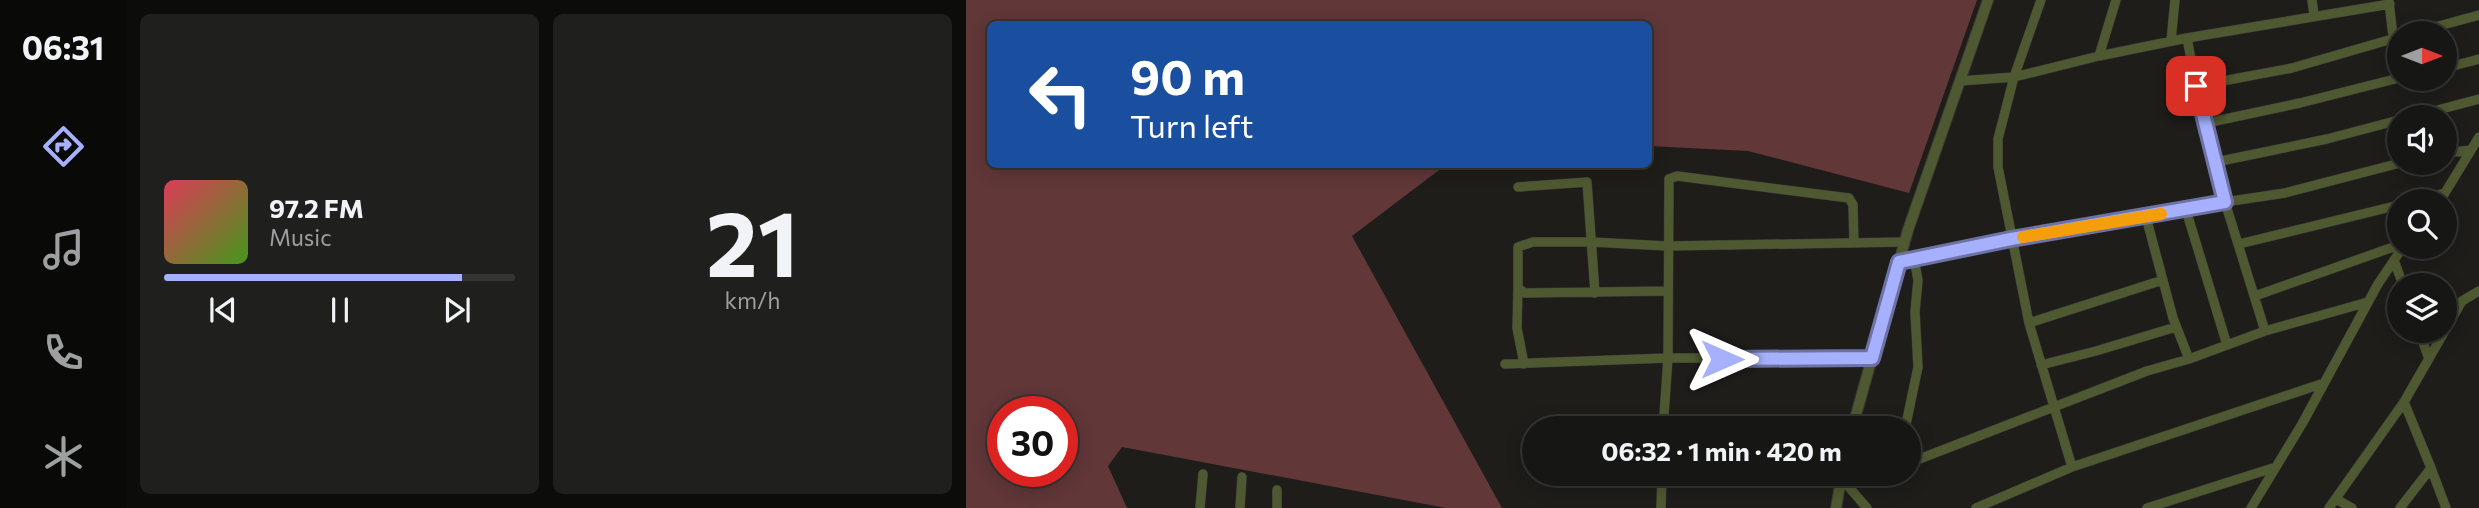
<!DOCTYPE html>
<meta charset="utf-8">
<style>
body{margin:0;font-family:Commissioner,sans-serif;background:#1f1f1d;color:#f1f3f6;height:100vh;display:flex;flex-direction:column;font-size:26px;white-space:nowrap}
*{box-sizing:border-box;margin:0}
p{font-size:23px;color:#9e9fa0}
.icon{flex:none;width:38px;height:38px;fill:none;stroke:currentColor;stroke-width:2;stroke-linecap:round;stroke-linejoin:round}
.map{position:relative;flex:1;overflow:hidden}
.details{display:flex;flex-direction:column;gap:14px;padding:14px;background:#0c0c0b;width:840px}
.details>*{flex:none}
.banner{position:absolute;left:21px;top:21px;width:665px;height:147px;border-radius:10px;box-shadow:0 4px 18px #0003,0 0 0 2px #353534;background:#1a4fa0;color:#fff;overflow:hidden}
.needle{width:46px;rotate:90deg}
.fabs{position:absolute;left:1421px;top:21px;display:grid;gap:14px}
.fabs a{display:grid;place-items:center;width:70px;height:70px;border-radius:50%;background:#161614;box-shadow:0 4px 18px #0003,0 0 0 2px #353534;font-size:35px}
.speed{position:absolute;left:21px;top:396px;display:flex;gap:14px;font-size:35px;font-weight:700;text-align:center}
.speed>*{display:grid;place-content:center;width:91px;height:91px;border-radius:50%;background:#161614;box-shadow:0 4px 18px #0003,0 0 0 2px #353534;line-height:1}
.speed .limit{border:10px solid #d22;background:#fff;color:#111}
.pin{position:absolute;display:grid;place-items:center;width:60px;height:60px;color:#fff;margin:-30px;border-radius:14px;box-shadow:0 4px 10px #0006}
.me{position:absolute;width:77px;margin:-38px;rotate:90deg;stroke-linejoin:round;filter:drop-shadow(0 0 5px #0008)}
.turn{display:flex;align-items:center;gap:24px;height:147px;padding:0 28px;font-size:32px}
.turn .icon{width:91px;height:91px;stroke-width:2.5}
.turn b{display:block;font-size:49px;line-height:60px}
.details .card{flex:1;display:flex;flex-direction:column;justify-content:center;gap:10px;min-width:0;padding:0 24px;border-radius:10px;background:#1f1f1d}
.details .dial{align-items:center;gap:0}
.dial b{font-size:91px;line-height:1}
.song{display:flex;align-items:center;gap:21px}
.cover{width:84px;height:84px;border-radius:10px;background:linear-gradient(135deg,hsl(350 70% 55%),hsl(100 70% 35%))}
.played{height:7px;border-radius:4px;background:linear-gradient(90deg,#a7b0fc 85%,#353534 85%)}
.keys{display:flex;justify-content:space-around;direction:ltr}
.details .tiles{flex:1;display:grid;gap:14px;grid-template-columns:repeat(2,1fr)}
.trip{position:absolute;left:556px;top:416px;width:399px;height:70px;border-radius:35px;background:#161614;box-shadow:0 4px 18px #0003,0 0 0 2px #353534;font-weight:700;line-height:70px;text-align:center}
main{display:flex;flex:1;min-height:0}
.tab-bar{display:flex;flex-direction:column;width:126px;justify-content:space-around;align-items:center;background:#090908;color:#9e9fa0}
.tab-bar .icon{width:49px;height:49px}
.tab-bar .on{color:#a7b0fc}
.tab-bar b{font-size:32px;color:#f1f3f6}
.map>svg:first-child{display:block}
.green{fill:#613738;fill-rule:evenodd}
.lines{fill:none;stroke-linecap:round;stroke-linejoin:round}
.minor-casing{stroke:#3a3936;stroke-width:10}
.tertiary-casing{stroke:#3a3936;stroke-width:12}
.minor{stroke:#4f5931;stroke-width:9}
.tertiary{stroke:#4f5931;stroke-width:10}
.route-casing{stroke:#6d72a4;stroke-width:18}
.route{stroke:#a7b0fc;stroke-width:12}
.slow{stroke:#f59e0b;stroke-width:12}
</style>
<main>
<nav class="tab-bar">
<b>06:31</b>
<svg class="icon on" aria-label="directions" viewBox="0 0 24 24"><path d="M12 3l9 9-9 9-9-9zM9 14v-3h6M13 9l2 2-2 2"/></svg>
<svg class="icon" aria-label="music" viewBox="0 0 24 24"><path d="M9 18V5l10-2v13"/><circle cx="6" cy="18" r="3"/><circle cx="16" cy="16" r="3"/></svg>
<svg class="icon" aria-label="phone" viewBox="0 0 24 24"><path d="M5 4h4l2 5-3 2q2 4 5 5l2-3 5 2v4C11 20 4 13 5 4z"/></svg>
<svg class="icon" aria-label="climate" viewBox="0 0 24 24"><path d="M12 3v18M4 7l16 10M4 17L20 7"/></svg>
</nav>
<section class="details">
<div class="tiles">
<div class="card">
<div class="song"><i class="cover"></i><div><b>97.2 FM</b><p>Music</p></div></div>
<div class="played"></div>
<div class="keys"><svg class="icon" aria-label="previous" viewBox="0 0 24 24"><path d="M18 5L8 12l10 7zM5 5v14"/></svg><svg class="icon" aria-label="pause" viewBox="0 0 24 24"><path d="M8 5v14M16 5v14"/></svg><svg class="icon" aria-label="next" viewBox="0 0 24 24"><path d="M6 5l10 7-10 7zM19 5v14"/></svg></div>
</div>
<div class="card dial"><b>21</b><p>km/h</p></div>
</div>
</section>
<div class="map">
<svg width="1513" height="508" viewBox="0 0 1513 508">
<rect width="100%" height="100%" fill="#1e1d1a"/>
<path class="green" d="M0,0H1011L943,193L782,151L683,146L682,24H24V164L493,165L477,167L386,236L536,508H480L156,447L142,466L161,508H0ZM37,411H96V471H37Z"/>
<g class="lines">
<g class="minor-casing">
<path id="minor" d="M1075,0L1048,77L1032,139V167L1063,323L1106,467
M1346,0L1348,15
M1423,2L1432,78
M1447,33L1513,15
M1221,38L1230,86L1259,202L1319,193L1434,163
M1205,41L1209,0
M1133,56L1150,0
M1479,68L1513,59
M994,81L1048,77L1133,56L1221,38L1424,4
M1230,86L1326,68L1433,37
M1445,117L1513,99
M1240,123L1334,103L1433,78
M1479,153L1505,150
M1250,162L1361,139L1433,120
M552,187L621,182L629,293
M1447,201L1479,193
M1474,201L1513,137
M1220,210L1261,345
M1180,217L1207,318L1223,359
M1273,244L1433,205
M1428,260L1437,285
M933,262L1045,239L1259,202L1299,331L1223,359L1181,371L943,463
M552,288L551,328L558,364
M701,291L559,293L552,288V247L567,242H625L701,246L938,242
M1289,296L1433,245
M1063,323L1197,280
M1299,331L1402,302
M1453,331L1463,359
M539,364L702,358H906
M1075,365L1130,351L1210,327
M606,424L697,422
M697,429L702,358L703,179L711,176L883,198L887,205L888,243
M939,429L952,367L949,312L952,280L948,259
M1465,468L1480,508
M875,478L901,508
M610,481L696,479
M881,486L913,474
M1370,499L1386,508
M234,508L237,474
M274,508L276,477
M311,508V490
M695,508L696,476
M1010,508L1106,467L1358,383
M1181,508L1310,467
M1285,508L1336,424L1412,284L1437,247
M1363,508L1438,402L1496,301L1513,291
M1434,508L1465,468L1438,402"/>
</g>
<g class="tertiary-casing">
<path id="tertiary" d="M886,429L942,230L1022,0
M870,508L876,474"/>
</g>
<use href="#minor" class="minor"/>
<use href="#tertiary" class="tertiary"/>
</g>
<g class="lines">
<g class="route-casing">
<path id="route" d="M756,359L906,358L933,262L1045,239L1259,202L1230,86"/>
</g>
<use href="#route" class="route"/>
<path class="slow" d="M1057,237L1195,214"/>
</g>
</svg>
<div class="fabs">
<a><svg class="needle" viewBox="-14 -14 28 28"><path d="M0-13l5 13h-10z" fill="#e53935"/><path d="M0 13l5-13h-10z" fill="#9e9fa0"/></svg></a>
<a><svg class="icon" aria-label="sound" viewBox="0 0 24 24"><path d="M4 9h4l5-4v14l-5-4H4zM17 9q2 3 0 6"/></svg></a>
<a><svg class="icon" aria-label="search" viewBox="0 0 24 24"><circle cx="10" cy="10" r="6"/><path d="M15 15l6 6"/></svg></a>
<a><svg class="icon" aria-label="layers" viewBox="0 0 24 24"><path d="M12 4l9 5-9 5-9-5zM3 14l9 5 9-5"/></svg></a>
</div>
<div class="speed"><div class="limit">30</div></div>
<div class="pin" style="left:1230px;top:86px;background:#d93025"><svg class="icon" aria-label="arrive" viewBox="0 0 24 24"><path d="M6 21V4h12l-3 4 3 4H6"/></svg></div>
<svg class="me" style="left:756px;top:359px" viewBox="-20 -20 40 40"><path d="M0-17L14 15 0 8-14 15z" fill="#a7b0fc" stroke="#fff" stroke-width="4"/></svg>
<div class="trip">06:32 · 1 min · 420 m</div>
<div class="banner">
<div class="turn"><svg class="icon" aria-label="left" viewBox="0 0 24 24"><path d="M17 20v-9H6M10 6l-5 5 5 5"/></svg><div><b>90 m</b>Turn left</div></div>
</div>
</div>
</main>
